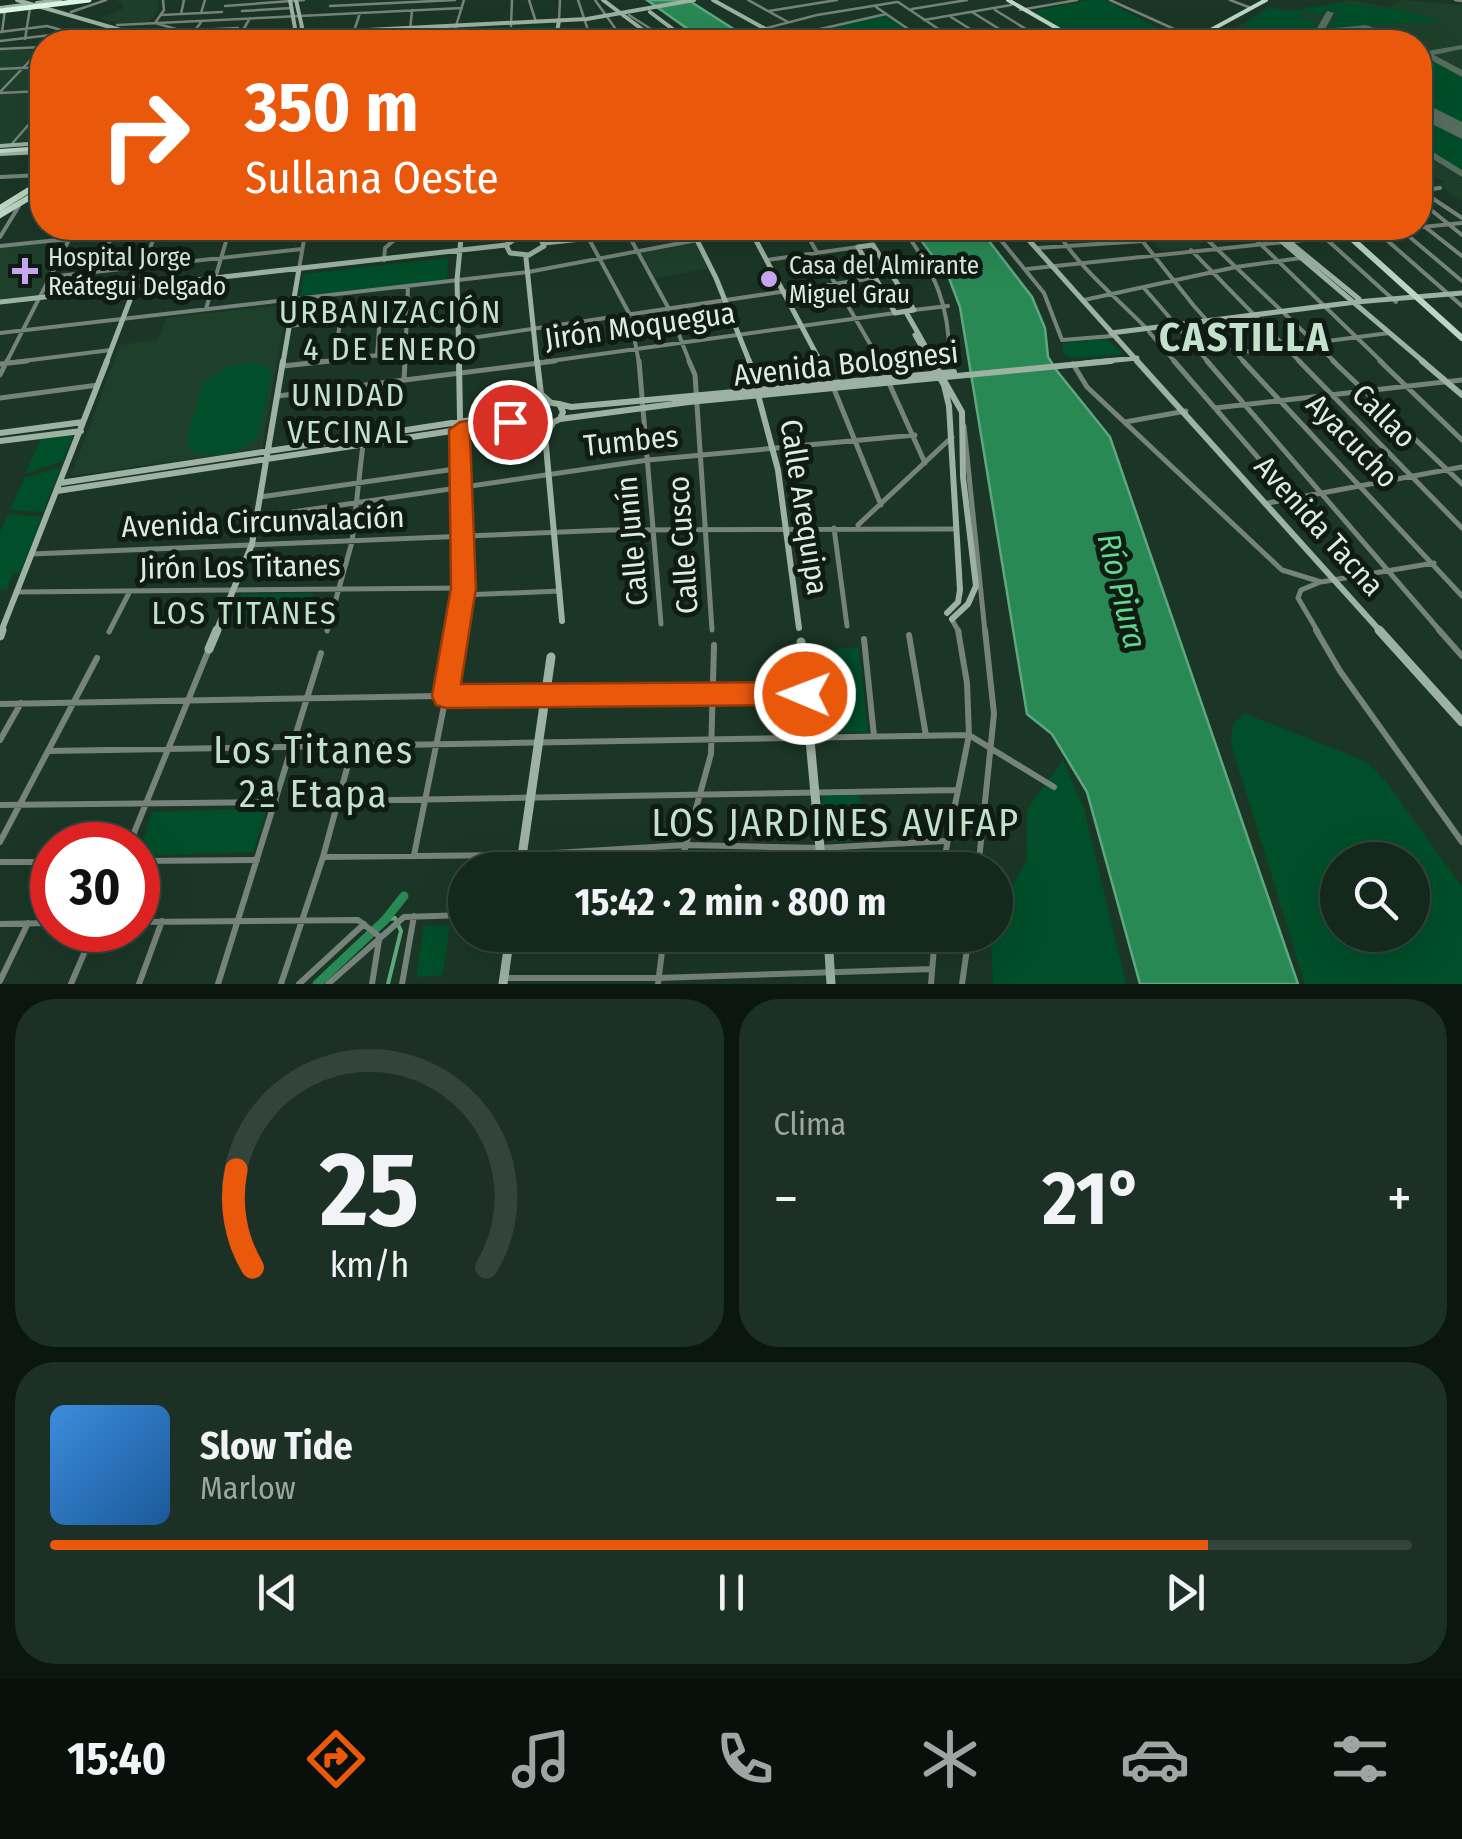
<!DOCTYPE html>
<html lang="es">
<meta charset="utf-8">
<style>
body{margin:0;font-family:"Fira Sans Condensed",sans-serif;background:#1d3025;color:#f1f3f6;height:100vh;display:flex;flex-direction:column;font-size:38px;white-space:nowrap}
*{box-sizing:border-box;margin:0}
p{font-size:32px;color:#9da6a3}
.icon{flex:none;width:55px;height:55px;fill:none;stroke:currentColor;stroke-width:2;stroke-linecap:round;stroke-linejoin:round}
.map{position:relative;height:984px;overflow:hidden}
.sheet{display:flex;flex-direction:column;gap:15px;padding:15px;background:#0b160f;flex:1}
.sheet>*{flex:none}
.guide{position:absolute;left:30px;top:30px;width:1402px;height:210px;border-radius:40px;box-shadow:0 10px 40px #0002,0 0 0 2px #33443b;background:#ea580c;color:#fff;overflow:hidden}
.controls{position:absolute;left:1320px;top:842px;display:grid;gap:20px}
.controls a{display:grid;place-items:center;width:110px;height:110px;border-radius:50%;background:#14281c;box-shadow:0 10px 40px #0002,0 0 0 2px #33443b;font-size:50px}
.speed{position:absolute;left:30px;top:822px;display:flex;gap:20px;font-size:50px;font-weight:700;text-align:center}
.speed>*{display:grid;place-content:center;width:130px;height:130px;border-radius:50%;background:#14281c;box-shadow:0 10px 40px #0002,0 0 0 2px #33443b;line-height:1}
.speed .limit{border:15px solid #d22;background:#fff;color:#111}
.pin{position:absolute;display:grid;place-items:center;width:85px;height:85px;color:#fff;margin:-42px;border:5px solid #fff;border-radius:50%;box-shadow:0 2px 10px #0007}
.me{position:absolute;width:110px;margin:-55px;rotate:271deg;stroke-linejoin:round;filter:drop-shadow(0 0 8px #0008)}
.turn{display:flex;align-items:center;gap:35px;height:210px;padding:0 50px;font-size:45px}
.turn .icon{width:130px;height:130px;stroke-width:2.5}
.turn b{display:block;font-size:70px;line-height:85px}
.big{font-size:75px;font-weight:700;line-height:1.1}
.sheet .tile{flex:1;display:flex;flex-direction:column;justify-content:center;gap:15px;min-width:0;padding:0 35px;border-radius:40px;background:#1d3025}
.sheet .dial{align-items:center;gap:0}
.dial svg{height:260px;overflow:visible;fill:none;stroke:#33443b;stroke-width:7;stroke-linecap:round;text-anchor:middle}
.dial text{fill:#f1f3f6;stroke:none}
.song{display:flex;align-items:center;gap:30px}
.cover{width:120px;height:120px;border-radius:15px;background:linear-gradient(135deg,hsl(210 70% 55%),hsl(210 70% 35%))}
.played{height:10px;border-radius:5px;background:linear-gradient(90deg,#ea580c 85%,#33443b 85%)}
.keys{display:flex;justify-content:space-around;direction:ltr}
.heat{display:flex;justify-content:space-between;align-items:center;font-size:55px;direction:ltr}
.sheet .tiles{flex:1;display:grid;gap:15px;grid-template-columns:1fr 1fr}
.tile:last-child{grid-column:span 2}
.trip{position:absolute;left:448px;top:852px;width:565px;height:100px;border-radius:50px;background:#14281c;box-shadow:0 10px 40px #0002,0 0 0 2px #33443b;font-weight:700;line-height:100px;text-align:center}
.dock{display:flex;height:160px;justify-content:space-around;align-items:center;background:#08100b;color:#9da6a3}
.dock .icon{width:70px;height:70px}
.dock .selected{color:#ea580c}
.dock b{font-size:45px;color:#f1f3f6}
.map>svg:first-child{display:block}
.built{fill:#1e402b}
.green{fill:#004e2a;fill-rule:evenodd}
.water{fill:#298955;stroke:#5fa77f;stroke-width:2.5}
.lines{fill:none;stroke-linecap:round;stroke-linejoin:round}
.stream{stroke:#5fa77f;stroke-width:4}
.canal{stroke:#298955;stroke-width:9}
.taxiway{fill:#566e5f;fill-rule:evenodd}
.runway{fill:#566e5f;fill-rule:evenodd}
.street-far3{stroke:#76837a;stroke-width:2.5}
.street-far2{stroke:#76837a;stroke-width:4}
.street-far1{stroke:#76837a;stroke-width:5}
.street{stroke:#76837a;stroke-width:6}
.secondary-far3{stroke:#9db2a3;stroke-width:4}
.secondary-far2{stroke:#9db2a3;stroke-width:5}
.secondary-far1{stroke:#9db2a3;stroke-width:6}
.secondary{stroke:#9db2a3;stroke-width:9}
.primary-far1{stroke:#bbd6c3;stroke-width:4}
.primary{stroke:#bbd6c3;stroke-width:6}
.highway{stroke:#d7f7e1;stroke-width:5}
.route{fill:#ea580c;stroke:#983908;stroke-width:2.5}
.poi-dot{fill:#c8a6ef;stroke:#0f1b13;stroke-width:4}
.labels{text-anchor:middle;stroke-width:10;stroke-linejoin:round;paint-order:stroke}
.far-poi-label{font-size:25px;fill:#ddede2;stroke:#0f1b13;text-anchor:start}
.street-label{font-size:30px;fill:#ddede2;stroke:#0f1b13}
.neighbourhood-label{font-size:32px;letter-spacing:2.5px;fill:#c2e2cc;stroke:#0f1b13}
.water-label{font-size:32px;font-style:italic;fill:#60da93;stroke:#0f1b13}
.near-neighbourhood-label{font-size:38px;letter-spacing:2.5px;fill:#c2e2cc;stroke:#0f1b13}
.district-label{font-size:40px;font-weight:bold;letter-spacing:2.5px;fill:#c2e2cc;stroke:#0f1b13}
</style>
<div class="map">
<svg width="1462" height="984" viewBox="0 0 1462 984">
<rect width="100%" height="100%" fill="#1b3626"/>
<path class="built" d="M116,0H158L159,10L149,22L119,23L99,18L123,9L122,3Z
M1351,0L1389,7L1402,0L1462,5V201L1436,184L1444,182L1420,166V42H1214L1269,7L1287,11Z
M41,49L20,69L42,68V143L0,145V50Z
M1139,228H1192L1207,241L1199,243L1202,247L1162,251Z
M66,241L37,296L0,299V247Z
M696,242L711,268L655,278L641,250Z
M287,305L262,448L71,476L120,345L158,340L166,318Z"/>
<path class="green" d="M1090,0H1105L1169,34L1168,38L1144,42H1085L1036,14L1037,10Z
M1340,3L1399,10L1445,21L1329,27L1340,12L1325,9L1321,15L1305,11L1299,15L1318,24L1315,29L1274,27L1270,42H1249V27L1244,23L1270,8L1287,12Z
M885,15L920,39L834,42L811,31Z
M555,26L552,42H489L496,28Z
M1420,55L1462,77V125L1420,100Z
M1420,115L1462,141V171L1420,144Z
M448,258L447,280L300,296L304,274Z
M1106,338L1123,354L1074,358L1063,354V343Z
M255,362L267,367L272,374L258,436C241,453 214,461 191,451L187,439L203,383L228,366Z
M74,434L63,461L25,474L41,438Z
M61,467L43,512L10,510L24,478Z
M8,514L42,517L20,573L13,574L7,589L0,590V532Z
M313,593L303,620L227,626L241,594Z
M859,647L868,733L816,732L810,651Z
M1244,713L1367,762L1388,784L1462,887V984H1305L1231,744L1233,724ZM1412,860V935H1338V860Z
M1063,760L1084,809L1126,984H993L991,935H995L997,912L1027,860V809Z
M859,793L865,841L827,842L822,794Z
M267,808L253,852L138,856L152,812Z
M450,925L443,975L416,977L424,926Z"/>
<path class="water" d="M647,0H688L754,42H706Z
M912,228H979L1032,297L1045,328L1048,357L1057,371L1110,437L1298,984H1140L1087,792L1052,734L1027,714L960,307L949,278Z"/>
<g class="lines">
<path class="stream" d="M385,920L395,918L401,931L388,984"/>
<path class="canal" d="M317,984L385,920L404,896"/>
<path class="taxiway" d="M1327,11L1334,13L1325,29L1366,25L1409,42H1399L1365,29L1297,36L1292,38L1289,42H1281L1286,34L1316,30Z
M1462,45V49L1434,55L1462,70V77L1420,54V48L1427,51Z
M1420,144L1462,170V177L1420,151Z"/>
<path class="runway" d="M1297,28L1321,42H1297L1290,38V30Z
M1420,101L1462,122V139L1420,118Z"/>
<path class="street-far3" d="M163,0L164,10L155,23L176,29
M529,0L536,22
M578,0L592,42
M595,0L625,42
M748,0L788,22
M1110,0L1194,38
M1230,0L1251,8
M1455,0L1462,1
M898,2L958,42
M225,6L304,0
M330,6L455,0
M876,7L927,42
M912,9L967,0
M995,10L1047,42
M1020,10L1077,0
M242,11L292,8
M769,11L837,0
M71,12L106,0
M972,12L1020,42
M201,13L205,0
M181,14L184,0
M161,15L222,12
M629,15L671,42
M951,17L991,42
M924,20L1011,5
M559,21L560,0
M117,25L462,8
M511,26L512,0
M195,30L238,28
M759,30L817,15L897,2
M808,31L832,42
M0,32L47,26L101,41
M2,32L5,10
M353,34L360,13
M949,36L975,32
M239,37L250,18
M781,38L886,14
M25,39L30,8
M403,40L410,31L412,10
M0,41L68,33
M102,41L125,32
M186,42L202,21
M240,42L243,39
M264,42L268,38
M293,42L403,40
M432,42L443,29
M451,42L464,0
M0,49L42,47
M0,69L42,67
M0,92L42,48
M0,93L42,91
M29,125L42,124
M11,145L42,109"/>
<path class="street-far2" d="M0,177L42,175
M1420,190L1462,218
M1423,190L1440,188
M1420,201L1462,235
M1420,223L1462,256
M1423,227L1462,223
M269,228L325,237L434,228
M284,228L298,232
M583,228L630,315L639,363
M803,228L881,363
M902,228C935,271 951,308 949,363
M991,228L1044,293L1062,340L1112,336
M1055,228C1077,266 1115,296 1146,328
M1132,228L1194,306L1245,363
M1195,228L1336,363
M1244,228L1383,363
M1314,228L1396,302
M1373,228L1462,306
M1399,228L1462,281
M628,234L669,309L690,363
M0,237L19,206
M0,246L174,228
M1037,248L1144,241
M1191,250L1301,363
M384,260L385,248L400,235
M767,260L858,247
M299,269L305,234
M1027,269L1417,228
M97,271L113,234
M891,275L932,270
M49,277L302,249
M135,287L157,230
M1144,288L1209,363
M1084,300L1236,267L1301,258
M206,309L230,228
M914,310L948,306
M289,326L407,312
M1149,332L1176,363
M0,333L528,272L745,231
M458,340L874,278
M1236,353L1389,333
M377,356L380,316
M335,360L340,321
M6,363L75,228
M7,363L111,350
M308,363L404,352
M405,363L408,286
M536,363L895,313"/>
<path class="street-far1" d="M639,361L661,624
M689,361L695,375L712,630
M879,361L925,463
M1174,361L1294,499
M1207,361L1441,632
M1243,361L1462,596
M1299,361L1462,528
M1333,361L1462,484
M1380,361L1462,440
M0,364L27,361
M1073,364L1087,387L1282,570L1321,582L1434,563
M283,366L330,361
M940,367L949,361
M0,375L7,361
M404,380L405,361
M834,389L881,505
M278,396L555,361
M0,398L98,385
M1215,408L1462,380
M1125,422L1186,411
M964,426L985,632
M260,497L462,468
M1268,503L1462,467
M293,512L648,460L915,435
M858,525L952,437
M834,528L847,626
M32,554L610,530L956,529
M17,592L463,588
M463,595L560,591
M952,620L959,632
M327,631L352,542L363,444
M109,632L130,591
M1318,632L1298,598L1301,590L1318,583"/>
<path class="street" d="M1316,630L1340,671L1462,842
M1439,630L1462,656
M909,635L926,736
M864,639L874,736
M0,704L713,691L805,693
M0,740L21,703
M49,751L969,735L1054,787
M338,801L956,790
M0,805L276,802
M0,842L97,658
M129,845L209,649
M414,855L457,642
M323,857L522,855L686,845L820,848L945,841
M138,861L257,860
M0,862H52
M679,870L711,754L714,645
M942,870L969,735L967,683L958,630
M978,870L994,714L985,630
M138,922L358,920L380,937
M0,924L52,923
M505,978H658L932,969
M0,981L28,923
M71,984L94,930
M139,984L162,921
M218,984L321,653
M281,984L323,857L353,746
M299,984L364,924
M328,984L404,917L465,915
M372,984L379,940
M402,984L414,916
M658,984L664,935
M931,984L935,935
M962,984L969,935"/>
<path class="secondary-far3" d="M17,0L162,42
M290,0L295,28L290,37
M296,0L302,27L298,36
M603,0L659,42L685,38
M713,0L789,42
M37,3L60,0
M0,8L24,5
M650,12L690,42
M168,40L587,19L694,0
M555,42L559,21
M0,146L42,143
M0,154L42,152"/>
<path class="secondary-far2" d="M691,228L716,278L750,363
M743,228L747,231L779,228
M1018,228L1139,363
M1266,228L1425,363
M751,231L821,363
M1276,231L1359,299
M519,236L540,238L544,246L529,255L510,253L506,245Z
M544,243L684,228
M873,245L914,310L895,313L858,247Z
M526,258L537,363
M0,302L506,245
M906,312L935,363
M1111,333L1356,302L1462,293
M915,335L931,363
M106,363L135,287
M283,363L299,269
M459,363L457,280L462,228
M1085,363L1137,358"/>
<path class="secondary-far1" d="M537,361L541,394L549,401
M749,361L778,470L799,628
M820,361L832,383
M930,361L944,385L949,406L960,590L958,602L947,613
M933,361L962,412L963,477L976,586L968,604L952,619
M1137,361L1381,632
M1422,361L1462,395
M539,401L559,404L563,412L560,419L543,427L527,423L524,412Z
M559,404L571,407L954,372
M560,419L689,402L1111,361
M552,425L545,435L562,621
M0,433L83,422
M0,441L81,431
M60,483L524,412
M57,491L511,422L527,423
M1,632L107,361
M216,632L252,544L283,361
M458,632L463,588L459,361"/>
<path class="secondary" d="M1379,630L1462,722
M0,636L2,630
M457,642L458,630
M801,642L822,870
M209,649L217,630
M520,870L551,657
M828,935L831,984
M503,984L510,935"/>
<path class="primary-far1" d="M1008,0L1081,42
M1162,42L1209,31L1266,0
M0,151L42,148"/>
<path class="primary" d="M0,208L42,182
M0,215L42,190
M1340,228L1462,338"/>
<path class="highway" d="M0,11L89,0"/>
</g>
<path class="route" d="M510,415L521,422L518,427L470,435L476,588L461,684L805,682L815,685L819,694L815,702L805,705L446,708L436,705L432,696L451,588L449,430L460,422Z"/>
<g class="poi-dot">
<path d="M20 256h10v10h10v10h-10v10h-10v-10h-10v-10h10z"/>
<circle cx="769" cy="279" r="10"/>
</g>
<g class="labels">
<g class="far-poi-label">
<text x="48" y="266">Hospital Jorge<tspan x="48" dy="29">Reátegui Delgado</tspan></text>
<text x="789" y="274">Casa del Almirante<tspan x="789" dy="29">Miguel Grau</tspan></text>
</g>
<g class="street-label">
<text transform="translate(640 326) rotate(-8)" y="10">Jirón Moquegua</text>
<text transform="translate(846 364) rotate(-6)" y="10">Avenida Bolognesi</text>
<text transform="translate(1384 416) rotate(45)" y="10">Callao</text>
<text transform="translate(631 441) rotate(-6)" y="10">Tumbes</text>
<text transform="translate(1352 441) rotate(46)" y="10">Ayacucho</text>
<text transform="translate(804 507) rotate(81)" y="10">Calle Arequipa</text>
<text transform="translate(263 522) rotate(-2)" y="10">Avenida Circunvalación</text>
<text transform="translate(1319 526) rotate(48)" y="10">Avenida Tacna</text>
<text transform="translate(632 541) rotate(-95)" y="10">Calle Junín</text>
<text transform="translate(683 545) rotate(-94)" y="10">Calle Cusco</text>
<text transform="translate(240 567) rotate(-1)" y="10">Jirón Los Titanes</text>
</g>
<g class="neighbourhood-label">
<text x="391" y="323">URBANIZACIÓN<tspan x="391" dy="37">4 DE ENERO</tspan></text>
<text x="349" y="406">UNIDAD<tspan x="349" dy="37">VECINAL</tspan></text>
<text x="245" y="624">LOS TITANES</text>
</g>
<g class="water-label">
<text transform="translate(1122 591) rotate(76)" y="11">Río Piura</text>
</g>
<g class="near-neighbourhood-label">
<text x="314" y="763">Los Titanes<tspan x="314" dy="44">2ª Etapa</tspan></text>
<text x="836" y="836">LOS JARDINES AVIFAP</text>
</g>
<g class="district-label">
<text x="1245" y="351">CASTILLA</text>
</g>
</g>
</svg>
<div class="controls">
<a><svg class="icon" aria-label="search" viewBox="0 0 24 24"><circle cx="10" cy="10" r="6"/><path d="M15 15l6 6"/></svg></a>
</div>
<div class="speed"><div class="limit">30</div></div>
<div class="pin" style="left:510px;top:422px;background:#d93025"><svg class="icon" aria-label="arrive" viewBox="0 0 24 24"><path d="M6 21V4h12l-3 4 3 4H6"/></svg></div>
<svg class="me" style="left:805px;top:694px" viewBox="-20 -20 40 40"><circle r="17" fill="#ea580c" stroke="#fff" stroke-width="3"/><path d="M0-11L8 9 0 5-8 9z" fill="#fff"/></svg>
<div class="trip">15:42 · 2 min · 800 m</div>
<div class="guide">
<div class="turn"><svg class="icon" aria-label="right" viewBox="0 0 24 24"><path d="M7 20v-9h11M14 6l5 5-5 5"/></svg><div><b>350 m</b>Sullana Oeste</div></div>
</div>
</div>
<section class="sheet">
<div class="tiles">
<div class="tile dial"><svg viewBox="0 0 100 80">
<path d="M14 69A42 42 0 1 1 86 69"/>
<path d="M14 69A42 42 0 0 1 9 39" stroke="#ea580c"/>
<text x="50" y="56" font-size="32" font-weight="700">25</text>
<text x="50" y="72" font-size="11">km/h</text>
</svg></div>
<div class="tile"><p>Clima</p>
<div class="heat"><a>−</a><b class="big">21°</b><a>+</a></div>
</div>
<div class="tile">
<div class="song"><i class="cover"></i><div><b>Slow Tide</b><p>Marlow</p></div></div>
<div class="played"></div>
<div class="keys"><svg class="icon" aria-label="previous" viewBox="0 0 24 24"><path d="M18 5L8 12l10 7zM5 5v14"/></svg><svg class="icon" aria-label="pause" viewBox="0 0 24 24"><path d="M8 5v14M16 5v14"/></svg><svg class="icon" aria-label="next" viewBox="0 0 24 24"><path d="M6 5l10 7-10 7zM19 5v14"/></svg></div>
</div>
</div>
</section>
<nav class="dock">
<b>15:40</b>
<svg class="icon selected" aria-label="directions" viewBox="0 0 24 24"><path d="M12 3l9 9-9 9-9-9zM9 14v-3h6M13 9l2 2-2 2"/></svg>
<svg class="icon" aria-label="music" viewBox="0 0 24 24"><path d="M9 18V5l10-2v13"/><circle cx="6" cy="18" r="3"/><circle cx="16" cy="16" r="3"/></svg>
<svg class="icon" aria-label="phone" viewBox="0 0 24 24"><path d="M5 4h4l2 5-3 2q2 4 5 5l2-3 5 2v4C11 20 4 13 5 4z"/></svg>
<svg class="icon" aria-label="climate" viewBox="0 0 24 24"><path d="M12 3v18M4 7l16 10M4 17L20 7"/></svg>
<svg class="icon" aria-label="car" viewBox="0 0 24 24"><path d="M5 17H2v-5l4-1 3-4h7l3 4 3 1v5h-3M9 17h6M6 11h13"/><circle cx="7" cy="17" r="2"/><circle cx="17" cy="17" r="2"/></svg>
<svg class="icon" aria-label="filters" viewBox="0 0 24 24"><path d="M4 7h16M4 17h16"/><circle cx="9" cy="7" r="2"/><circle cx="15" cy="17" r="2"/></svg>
</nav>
